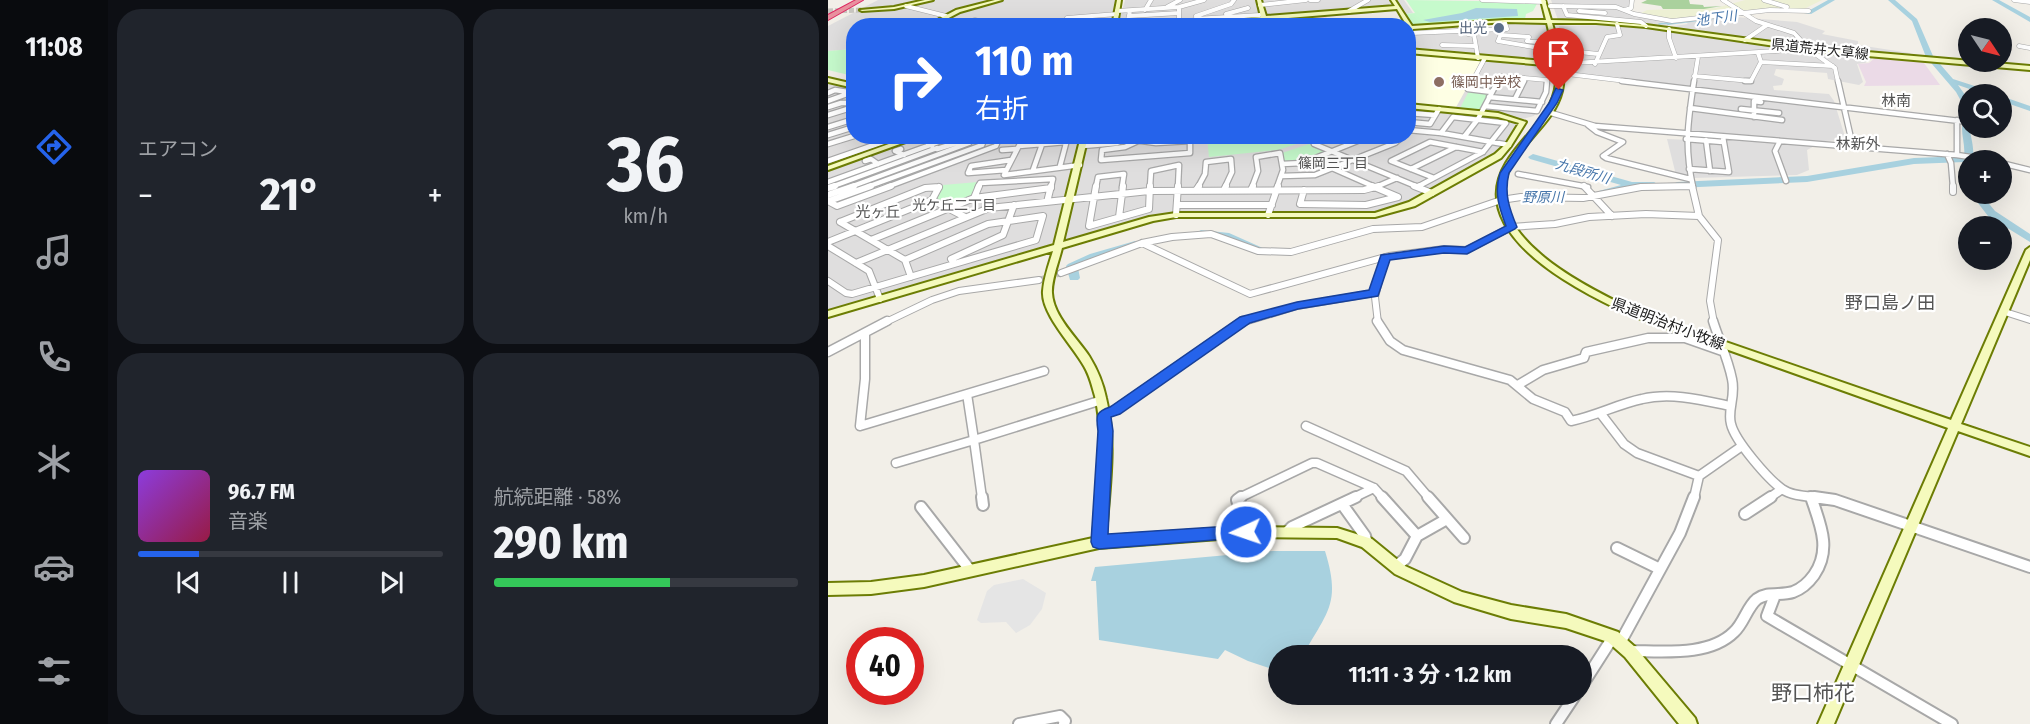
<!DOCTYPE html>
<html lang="ja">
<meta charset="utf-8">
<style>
body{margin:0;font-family:"Fira Sans Condensed","Noto Sans JP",sans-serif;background:#20242c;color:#f1f3f6;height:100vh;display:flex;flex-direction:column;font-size:22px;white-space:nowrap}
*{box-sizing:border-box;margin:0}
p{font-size:20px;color:#9ea1a6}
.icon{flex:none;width:33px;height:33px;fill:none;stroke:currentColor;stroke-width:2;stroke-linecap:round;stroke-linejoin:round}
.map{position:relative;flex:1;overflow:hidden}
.panel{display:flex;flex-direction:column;gap:9px;padding:9px;background:#0d0f14;width:720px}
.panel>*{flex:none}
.hud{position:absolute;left:18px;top:18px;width:570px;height:126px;border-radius:24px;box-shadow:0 6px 24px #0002;background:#2563eb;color:#fff;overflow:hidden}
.needle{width:39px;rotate:125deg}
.buttons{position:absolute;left:1130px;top:18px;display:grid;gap:12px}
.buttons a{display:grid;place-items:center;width:54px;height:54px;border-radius:50%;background:#171b24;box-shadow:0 6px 24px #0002;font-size:30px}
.speed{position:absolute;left:18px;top:627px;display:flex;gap:12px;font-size:30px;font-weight:700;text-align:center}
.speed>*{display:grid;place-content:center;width:78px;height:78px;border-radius:50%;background:#171b24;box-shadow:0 6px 24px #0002;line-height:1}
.speed .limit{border:9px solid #d22;background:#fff;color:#111}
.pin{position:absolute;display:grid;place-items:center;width:51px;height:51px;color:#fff;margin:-62px -26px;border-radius:50% 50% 50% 0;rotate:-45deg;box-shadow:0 0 6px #0007}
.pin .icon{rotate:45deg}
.me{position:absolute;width:66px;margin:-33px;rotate:267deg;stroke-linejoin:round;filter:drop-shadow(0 0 4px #0008)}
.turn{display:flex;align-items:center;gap:21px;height:126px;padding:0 30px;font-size:27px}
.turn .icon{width:78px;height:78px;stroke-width:2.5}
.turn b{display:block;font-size:42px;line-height:51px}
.big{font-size:45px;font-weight:700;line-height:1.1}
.panel .widget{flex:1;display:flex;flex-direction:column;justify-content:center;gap:9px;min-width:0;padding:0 21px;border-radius:24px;background:#20242c}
.panel .dial{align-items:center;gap:0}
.dial b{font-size:78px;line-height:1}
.song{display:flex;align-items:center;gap:18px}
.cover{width:72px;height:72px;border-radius:9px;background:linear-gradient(135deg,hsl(270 70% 55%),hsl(340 70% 35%))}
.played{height:6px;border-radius:3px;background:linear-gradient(90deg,#2563eb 20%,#363941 20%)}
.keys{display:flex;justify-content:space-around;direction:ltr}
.heat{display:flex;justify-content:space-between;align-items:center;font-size:33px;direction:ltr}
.charge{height:9px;border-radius:4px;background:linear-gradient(90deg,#34c759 58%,#363941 0)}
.panel .tiles{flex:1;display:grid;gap:9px;grid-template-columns:repeat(2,1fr)}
.trip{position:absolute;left:440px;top:645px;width:324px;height:60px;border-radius:30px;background:#171b24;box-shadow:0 6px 24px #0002;font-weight:700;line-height:60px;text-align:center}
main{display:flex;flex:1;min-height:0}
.dock{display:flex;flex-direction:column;width:108px;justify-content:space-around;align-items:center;background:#090b0e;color:#9ea1a6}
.dock .icon{width:42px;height:42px}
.dock .current{color:#2563eb}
.dock b{font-size:27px;color:#f1f3f6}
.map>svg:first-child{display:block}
.residential{fill:#dfdede}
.commercial{fill:#f2dad8}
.industrial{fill:#ebdae7}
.education{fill:#feffe4}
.farmland{fill:#edf0d4}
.forest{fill:#aad19d}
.park{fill:#c6facc}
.parking{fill:#e5e5e5}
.water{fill:#a8d1df}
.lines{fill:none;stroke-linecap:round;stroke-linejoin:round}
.stream{stroke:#a8d1df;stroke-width:1.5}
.river{fill:#a8d1df;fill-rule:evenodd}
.street-tunnel{stroke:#c8c6c0;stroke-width:6;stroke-dasharray:6 3;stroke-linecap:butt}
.secondary-tunnel{stroke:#c8c6c0;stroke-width:5;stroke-dasharray:5 2;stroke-linecap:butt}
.street-far4-casing{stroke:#a8a8a8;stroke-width:5}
.street-far3-casing{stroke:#a8a8a8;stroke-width:7}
.street-far2-casing{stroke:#a8a8a8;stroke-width:8}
.street-far1-casing{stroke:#a8a8a8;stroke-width:11}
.street-casing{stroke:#a8a8a8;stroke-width:14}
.secondary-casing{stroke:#6c7d04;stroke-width:4}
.highway-casing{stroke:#dd2760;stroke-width:2}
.street-far4{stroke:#fff;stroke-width:4}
.street-far3{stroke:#fff;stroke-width:4.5}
.street-far2{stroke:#fff;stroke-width:6}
.street-far1{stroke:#fff;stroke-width:8}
.street{stroke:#fff;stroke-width:10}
.secondary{fill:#f5fabd;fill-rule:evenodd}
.highway{fill:#e8909e;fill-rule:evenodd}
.street-bridge-casing{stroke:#a8a8a8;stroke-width:5;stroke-linecap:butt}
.street-bridge{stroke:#fff;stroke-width:4}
.route{fill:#2563eb;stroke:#184099;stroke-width:1.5}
.service-dot{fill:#5c6f8a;stroke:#fff;stroke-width:2}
.education-dot{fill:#8d6e63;stroke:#fff;stroke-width:2}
.labels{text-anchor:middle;stroke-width:4.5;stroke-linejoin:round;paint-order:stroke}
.far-water-label{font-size:14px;font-style:italic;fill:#4877ab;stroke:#fff}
.far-service-label{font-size:14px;fill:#4e5e75;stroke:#fff;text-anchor:end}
.far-street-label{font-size:14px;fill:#212121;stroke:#fff}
.far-education-label{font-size:14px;fill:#785e54;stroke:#fff;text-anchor:start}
.far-neighbourhood-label{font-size:14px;fill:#545454;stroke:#fff}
.far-quarter-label{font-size:15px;fill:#545454;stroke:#fff}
.street-label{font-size:15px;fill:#212121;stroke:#fff}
.quarter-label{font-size:18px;fill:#545454;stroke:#fff}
.near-quarter-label{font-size:21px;fill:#545454;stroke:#fff}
</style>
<main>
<nav class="dock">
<b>11:08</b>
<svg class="icon current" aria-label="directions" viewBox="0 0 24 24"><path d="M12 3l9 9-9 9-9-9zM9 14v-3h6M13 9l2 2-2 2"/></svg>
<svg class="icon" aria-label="music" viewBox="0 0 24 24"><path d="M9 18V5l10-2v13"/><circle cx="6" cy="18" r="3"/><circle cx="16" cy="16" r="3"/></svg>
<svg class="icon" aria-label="phone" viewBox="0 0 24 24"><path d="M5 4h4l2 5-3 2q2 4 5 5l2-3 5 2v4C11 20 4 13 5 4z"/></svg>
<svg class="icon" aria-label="climate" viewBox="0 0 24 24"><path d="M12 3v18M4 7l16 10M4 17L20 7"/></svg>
<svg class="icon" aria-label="car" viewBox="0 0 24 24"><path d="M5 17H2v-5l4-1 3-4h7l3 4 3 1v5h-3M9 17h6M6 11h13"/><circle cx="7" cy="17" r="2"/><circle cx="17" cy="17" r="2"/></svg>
<svg class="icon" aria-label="filters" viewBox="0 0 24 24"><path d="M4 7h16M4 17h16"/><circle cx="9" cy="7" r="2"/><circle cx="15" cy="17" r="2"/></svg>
</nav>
<section class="panel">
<div class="tiles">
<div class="widget"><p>エアコン</p>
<div class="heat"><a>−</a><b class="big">21°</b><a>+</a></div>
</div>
<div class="widget dial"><b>36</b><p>km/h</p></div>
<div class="widget">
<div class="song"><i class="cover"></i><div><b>96.7 FM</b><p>音楽</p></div></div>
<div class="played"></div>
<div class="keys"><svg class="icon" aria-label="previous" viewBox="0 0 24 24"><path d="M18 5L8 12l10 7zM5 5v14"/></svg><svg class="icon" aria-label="pause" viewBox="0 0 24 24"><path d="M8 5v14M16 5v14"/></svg><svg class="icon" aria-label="next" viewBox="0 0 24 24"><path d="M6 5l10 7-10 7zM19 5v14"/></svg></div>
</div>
<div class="widget"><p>航続距離 · 58%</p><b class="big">290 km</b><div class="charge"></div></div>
</div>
</section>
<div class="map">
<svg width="1202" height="724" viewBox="0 0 1202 724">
<rect width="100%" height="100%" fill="#f2efe8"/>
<path class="residential" d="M50,0H287L288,1L281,25L26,26L25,49L0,51V26Z
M297,0H576L585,13L577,14L571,6L325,25L290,26Z
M723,0H802L801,8L796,10L843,22L838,28L783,22L734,21L730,20Z
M881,14L887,19L908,17L969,22L997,31L994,34L1030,41V45L1082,53L1084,56L1046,57L1037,63L1029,64L1035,82L1031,85L1000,79L999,73L948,69L946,75L956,79L954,85L945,86L946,90L1001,94L1006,101L1018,140L996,141L979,150L981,170L969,175L865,178L848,175L839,139L861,140L867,89L736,74L734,66L737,65L734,62L731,26L790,25L842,30L847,26L860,24L853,18Z
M679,24L719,25L724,61L721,63L725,66L726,71L718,81L709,111L706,116L690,120L692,123L690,128L673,150L661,159L580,202L550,211L526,213H346L309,220L244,239L224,242L220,246L0,310V82L25,88L26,136H580L581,48L586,41L587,34L672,30L680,29Z"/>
<path class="commercial" d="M496,14L504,25L351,26Z"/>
<path class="industrial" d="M1048,57L1093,59L1112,85L1036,86L1038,82L1030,64L1041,63Z"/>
<path class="education" d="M584,53L655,59L627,109L581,104V57Z"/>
<path class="farmland" d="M917,0H994L974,10L943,8L884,17L881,14L854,18L847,21L811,14L819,10L888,8Z"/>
<path class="forest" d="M819,0H861L862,4L875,5L876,7L894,6L876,9H835L833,6L813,3Z"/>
<path class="park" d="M578,0L710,2L705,11L698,14L697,19L590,26L584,25L577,14L587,13Z
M25,49V76L0,70V51Z
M641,91L661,92L651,112L631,110Z
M379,137V136L490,137L450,150L381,157Z
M481,144L498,151L474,162L455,163L454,153Z
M150,182L143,197L120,206L107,199L115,185Z"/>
<path class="parking" d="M195,579L218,593L214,609L202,625L188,633L178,622L153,623L149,620L159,591L166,585Z"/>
<path class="water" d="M648,8L689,9L690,16L602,22L595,20L634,13Z
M445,551H497C513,603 500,611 475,655L450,656V671L420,661L397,650L390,659L271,640L268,581H263L267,567Z"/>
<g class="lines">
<path class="stream" d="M831,24L840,23"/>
<path class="river" d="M1000,0H1007L983,14L962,11L965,9L982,10Z
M1060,0H1067L1089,19L1105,56L1125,79L1165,92L1166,94H1156L1130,85L1140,99V108H1137L1128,92L1098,57L1084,21Z
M1164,0H1171L1202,17V22Z
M901,14L903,17L840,25L837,23Z
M1173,96L1202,106V111L1173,101Z
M1140,115C1140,131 1147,143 1145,160H1140V168L1137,167L1136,162L1086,164L979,182L849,188L844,185L849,182L979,176L1086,158L1136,156C1138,142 1130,130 1137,116Z
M705,154L804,182H826L831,185L826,188H805L775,196L771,195V191L793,185L702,159L700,157Z
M1143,194H1153L1167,211L1202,234V242L1160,216Z
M373,230L401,233L437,249L431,252L395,238L369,235L368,233Z
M307,241L313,244L311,246L270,258L250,268L252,278L250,280H242L238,266L240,264L262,254Z"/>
<path class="street-tunnel" d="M211,280L233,273"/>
<path class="secondary-tunnel" d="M0,11L34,10"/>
<g class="street-far4-casing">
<path id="street-far4" d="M482,0H490
M654,0L716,2
M895,0L928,21L966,33L983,51L1007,68L1010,82
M936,0L959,7
M1186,0L1202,2
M432,5L478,0
M78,6L118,16
M722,6L788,7L806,14L844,21L942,10L981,11
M735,6L739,15L813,22L818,26
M339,7L352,0
M317,10L323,0
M797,10L803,8L804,0
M289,11L351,7L376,0
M302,11L299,24L351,21V7
M521,11L540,0
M751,11L777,13
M398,14L420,8
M301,16L351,13
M368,16L403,4L406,0
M367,19L432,15
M677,23L679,29H675L670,41L717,49L716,43
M124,26L147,20L171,26
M236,26L239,18L289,14
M841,29V38L848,58
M584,33L675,29
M640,34L646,35L650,58
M673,35L701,37L699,41L719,43
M917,40L939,25
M614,45L647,46
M1191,46L1202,48
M733,50L770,54
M930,53L933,62L1005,66
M729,64L980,49
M767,64L779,37L792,35L789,24
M731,73L806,82
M866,76L923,81L933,62
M644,82L657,58
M669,82L672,76L719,80V82
M695,82L697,78
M866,82L870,57"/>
</g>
<g class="street-far3-casing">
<path id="street-far3" d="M645,81L640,89L664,92
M794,81L1140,122
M917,81H923
M1010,81L1025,147
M0,93L7,90L26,93
M661,97L714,102
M687,99L696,81
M0,101L22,93
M657,106L709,111L718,92L719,81
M0,107L13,103H26
M862,108L954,120
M913,109L951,113
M720,112L767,126L1129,155L1162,160
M580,113L607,115
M0,115L26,107
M926,117V101L933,102
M1129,120V155
M580,122L602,124L611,109
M760,125L769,132L795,142L775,156L778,158L862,179
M0,127L26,119
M580,130L613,133L681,145
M0,135L26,127
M89,136L104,146
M196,136L176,175L252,165
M503,136L486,144L590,187
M636,137L650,119L670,81
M299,139L328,143L362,141V153L273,160L274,150L297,147L310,141
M858,139L895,142
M878,140L882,171
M952,141L947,151L958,181
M0,144L26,136
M191,146L238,142
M255,146L289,143L302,137
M73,149L67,151L76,155
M109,149L144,138
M174,150L188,149
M1119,154L1123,163L1125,187
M0,161L72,136
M37,161L43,159L50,164
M1173,163L1202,170
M454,164L475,163L542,136
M232,166L240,136
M504,168L547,187
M583,169L628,147
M861,169L901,172L895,137
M178,170L140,173L143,166L183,160
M205,170L217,136
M690,174L760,187
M453,176L487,175L567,143L575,136
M606,178L563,161L602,142L655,152
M0,182L127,136
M3,187L109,148
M22,187L141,143L144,136
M39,187L154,145L158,136
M59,187L168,146L172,136
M150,187L152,183L225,179L223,187
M268,187L270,177L296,174L294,187
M322,187L323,171L351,165L350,187
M370,187L377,174L378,162L403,159L404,172L397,187
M424,187L430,171L428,157L452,153L455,170L449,187
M548,187L569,178
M589,187L655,152L678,123L625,117L613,133
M813,187L864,186
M865,187C856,146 860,121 866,81"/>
</g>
<g class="street-far2-casing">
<path id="street-far2" d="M268,186L261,226L321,209L322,186
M586,186L604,193
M756,186L784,216
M864,186L871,216L890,240L882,301L886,323
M1125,186V192
M589,187L592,186
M0,188L7,186
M369,189L371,186
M396,190L398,186
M423,190L425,186
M476,190L472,204L538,205L570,197L544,186
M0,195L26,186
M146,198L151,186
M104,200L137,217
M0,201L9,206L63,186
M1,201L43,186
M219,202L223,186
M349,205H444
M348,215L350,186
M440,215L450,186
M291,217L295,186
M12,222L97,188L111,187
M12,222L77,260L83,277
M43,240L146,198L223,188
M0,242L104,200L111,187
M314,243L422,294L561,256L616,249L639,250L683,227L727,224L761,217L818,214L871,216
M0,246L41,271L52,299
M28,263L161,208L321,191L536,190L551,186
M126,264L123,259L175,235L186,205
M233,273L314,243L344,237L383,234L430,251L463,252L545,229L594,227L673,200L693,197L755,198L813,187L864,186
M0,281L18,293L24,294L208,240L215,216L160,224L77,260
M1177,312L1202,320
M56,323L104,300L131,291L211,280
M413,323L469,306L546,293
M550,323L547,297L557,257"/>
</g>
<g class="street-far1-casing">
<path id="street-far1" d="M549,321L562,341L575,350L682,380L705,399L737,412L743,421C768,416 790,404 814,399C843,392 874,400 902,406
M885,321C891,340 900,359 904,379C908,397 899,410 903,424C907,441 940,479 954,489C965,497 983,496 995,498
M37,335V379L32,426L216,371
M0,352L59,321
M690,385L715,370L756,358L758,352L820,338H857L894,351
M276,414L287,410L415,321
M773,414L796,444L809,453L871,476
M478,426L578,471L601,498
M68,463L146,440L139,394
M154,498L146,440L274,400
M411,498L484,463H489L546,488L555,498
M525,498L546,488
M866,498L871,476L914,446
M941,498L954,489"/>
</g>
<g class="street-casing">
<path id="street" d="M154,497L155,505
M413,497L409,500L418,532
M554,497L589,536L577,559L568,566
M600,497L636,538
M986,497L1007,500L1202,567
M514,504L537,536L539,543
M93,507L142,570
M917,514L943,497
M459,532L464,527L528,497
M589,536L619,519
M789,548L832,569
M947,595L939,616L1124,724
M792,643L852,533L866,497
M801,651C834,651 881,657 906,632C916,623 919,607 929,599C940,591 953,596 965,592C973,589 981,582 986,575C1004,549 992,524 983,497
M753,687L785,637
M191,724L232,716L237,721L236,724
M728,724L748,694"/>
</g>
<g class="secondary-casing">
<path id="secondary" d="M97,0H105L66,9L34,11L32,10L66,7Z
M167,0H174L132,12L115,21V26H111V19L128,10Z
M289,0H293L289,26H284Z
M429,0H433L438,16L567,6L563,0H567L584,26L677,20H718L713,0H717L723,20L768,21L818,25L981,47L1202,66V70L981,51L818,27L768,23H724C730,44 739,69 734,91C727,120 700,138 685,162C642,233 763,290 811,312L1123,420L1198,250L1202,247V260L1133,424L1202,447V456L1130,431L1006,724H990L1120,428L805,316C754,293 635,235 678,163C699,128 733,113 728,66L580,53V49L728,62L719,23L677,22L585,29V40L580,47V26H579L569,9L363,26H337L433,17Z
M0,78L26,84V88L0,82Z
M580,104L670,113L698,122L683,146L673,158L587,206L547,217H348L325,221L234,248C231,261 223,281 224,293C225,316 249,338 261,356C269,369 275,383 278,398C289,443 281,491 278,536L418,527L509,528L544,539L577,566L634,592L683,605L738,614L790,632L807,647L867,718L869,724H851L797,657L780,642L738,628L683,619L626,602L567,574L534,547L509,538L418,537L271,548L96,587L43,594L0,595V583L43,582L96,575L265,538C268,492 278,442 267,396C264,386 262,376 256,366C245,346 213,314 215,291C216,278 221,264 225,251L0,317V311L226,245L253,136H260L235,242L321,217L348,213H547L581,202L667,154L678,144L691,123L670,117L580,108Z
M83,136H94L0,170V166Z"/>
</g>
<g class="highway-casing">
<path id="highway" d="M28,0H35L0,20V15Z"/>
</g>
<use href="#street-far4" class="street-far4"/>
<use href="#street-far3" class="street-far3"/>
<use href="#street-far2" class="street-far2"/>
<use href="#street-far1" class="street-far1"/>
<use href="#street" class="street"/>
<use href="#secondary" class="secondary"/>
<use href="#highway" class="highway"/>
<g class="street-bridge-casing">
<path id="street-bridge" d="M719,43L735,44"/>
</g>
<use href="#street-bridge" class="street-bridge"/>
</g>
<path class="route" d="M728,88L735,90L729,103L681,173C676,193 681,208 689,227L687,229L639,254L616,253L562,260L550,296L470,309L422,323L292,414L283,417L285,431L280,534L418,525L424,527L427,532L424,537L271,549L265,547L263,542L270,431C268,416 267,412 282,407L412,317L469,302L541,290L553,255L616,246L637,247L678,226C671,207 666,193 672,173L721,103Z"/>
<circle class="service-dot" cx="671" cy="28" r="6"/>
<circle class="education-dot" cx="611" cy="82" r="6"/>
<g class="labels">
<g class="far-water-label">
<text transform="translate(888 18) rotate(-7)" y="5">池下川</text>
<text transform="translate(755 171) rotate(16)" y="5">九段所川</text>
<text x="715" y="202">野原川</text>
</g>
<g class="far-service-label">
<text x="659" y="33">出光</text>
</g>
<g class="far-street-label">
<text transform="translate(992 49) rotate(6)" y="5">県道荒井大草線</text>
</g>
<g class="far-education-label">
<text x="623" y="87">篠岡中学校</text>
</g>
<g class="far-neighbourhood-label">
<text x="505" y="168">篠岡三丁目</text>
<text x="126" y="210">光ケ丘二丁目</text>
</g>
<g class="far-quarter-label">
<text x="1068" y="106">林南</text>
<text x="1030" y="149">林新外</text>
<text x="50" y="217">光ヶ丘</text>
</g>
<g class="street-label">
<text transform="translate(840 324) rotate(21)" y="5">県道明治村小牧線</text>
</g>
<g class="quarter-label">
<text x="1062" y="309">野口島ノ田</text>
</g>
<g class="near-quarter-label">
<text x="985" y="700">野口柿花</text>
</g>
</g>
</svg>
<div class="buttons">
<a><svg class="needle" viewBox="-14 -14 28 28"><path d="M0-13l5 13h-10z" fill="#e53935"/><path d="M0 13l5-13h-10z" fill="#9ea1a6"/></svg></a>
<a><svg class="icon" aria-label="search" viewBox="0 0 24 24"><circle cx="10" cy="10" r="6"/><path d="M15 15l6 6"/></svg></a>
<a>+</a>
<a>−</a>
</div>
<div class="speed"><div class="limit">40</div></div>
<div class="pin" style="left:731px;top:90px;background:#d93025"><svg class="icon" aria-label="arrive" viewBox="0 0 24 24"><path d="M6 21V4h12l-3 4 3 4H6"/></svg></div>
<svg class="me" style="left:418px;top:532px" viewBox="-20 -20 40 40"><circle r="17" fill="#2563eb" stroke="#fff" stroke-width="3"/><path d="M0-11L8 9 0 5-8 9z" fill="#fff"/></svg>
<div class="trip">11:11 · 3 分 · 1.2 km</div>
<div class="hud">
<div class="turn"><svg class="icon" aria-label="right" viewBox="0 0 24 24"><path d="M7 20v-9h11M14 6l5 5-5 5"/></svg><div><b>110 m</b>右折</div></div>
</div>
</div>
</main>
